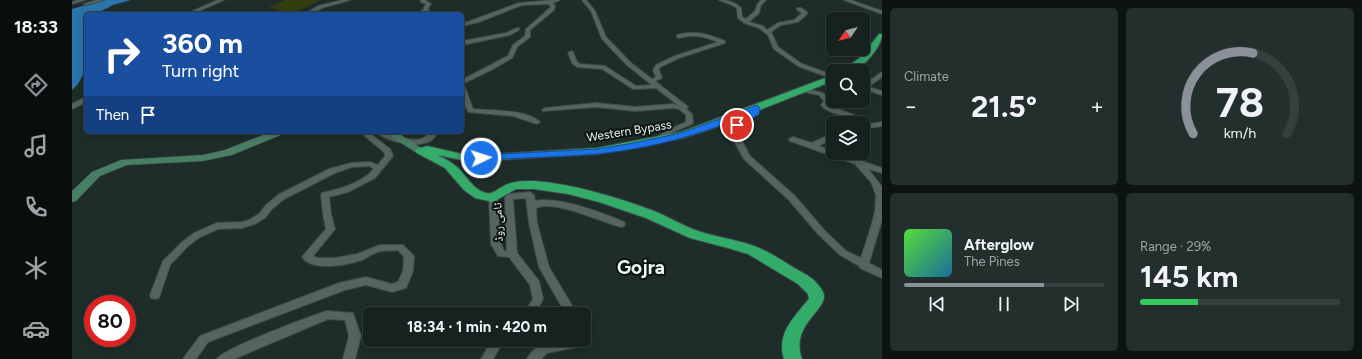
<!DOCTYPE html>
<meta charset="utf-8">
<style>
body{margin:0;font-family:Figtree,"Noto Naskh Arabic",sans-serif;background:#232f2d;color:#f1f3f6;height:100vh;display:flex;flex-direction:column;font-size:15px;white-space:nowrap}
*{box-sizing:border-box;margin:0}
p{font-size:13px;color:#9ea4a5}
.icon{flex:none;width:22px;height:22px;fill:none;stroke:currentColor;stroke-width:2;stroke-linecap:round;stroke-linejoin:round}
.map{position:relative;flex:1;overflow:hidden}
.details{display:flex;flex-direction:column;gap:8px;padding:8px;background:#0c1312;width:480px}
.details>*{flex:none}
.guide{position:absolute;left:12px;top:12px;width:380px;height:122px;border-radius:6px;box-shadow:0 2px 10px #0003,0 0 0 1px #353f3e;background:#1a4fa0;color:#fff;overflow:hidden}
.needle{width:26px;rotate:235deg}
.fabs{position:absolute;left:754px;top:12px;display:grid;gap:8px}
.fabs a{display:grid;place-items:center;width:44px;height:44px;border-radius:6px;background:#162220;box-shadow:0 2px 10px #0003,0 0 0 1px #353f3e;font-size:20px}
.speed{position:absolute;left:12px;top:295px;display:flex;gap:8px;font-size:20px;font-weight:700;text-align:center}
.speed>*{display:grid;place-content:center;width:52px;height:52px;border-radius:50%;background:#162220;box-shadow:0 2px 10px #0003,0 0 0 1px #353f3e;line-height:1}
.speed .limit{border:6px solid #d22;background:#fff;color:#111}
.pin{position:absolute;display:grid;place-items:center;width:34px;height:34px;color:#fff;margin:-17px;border:2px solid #fff;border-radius:50%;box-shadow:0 1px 4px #0007}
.me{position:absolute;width:44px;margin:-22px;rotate:86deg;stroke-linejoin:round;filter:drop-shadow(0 0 3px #0008)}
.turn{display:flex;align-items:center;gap:14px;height:84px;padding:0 12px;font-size:18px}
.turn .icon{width:52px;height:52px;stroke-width:2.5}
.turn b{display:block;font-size:28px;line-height:34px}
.then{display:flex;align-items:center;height:38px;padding:0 12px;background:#0003;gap:8px;font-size:15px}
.big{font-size:30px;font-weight:700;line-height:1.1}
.details .widget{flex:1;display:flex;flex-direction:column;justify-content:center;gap:6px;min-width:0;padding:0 14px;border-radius:6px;background:#232f2d}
.details .dial{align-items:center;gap:0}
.dial svg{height:104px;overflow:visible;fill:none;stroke:#353f3e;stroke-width:7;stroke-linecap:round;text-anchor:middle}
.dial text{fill:#f1f3f6;stroke:none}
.song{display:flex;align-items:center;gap:12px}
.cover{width:48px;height:48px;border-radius:6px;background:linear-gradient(135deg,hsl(110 70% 55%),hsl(200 70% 35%))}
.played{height:4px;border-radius:2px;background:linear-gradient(90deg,#8c9099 70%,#353f3e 70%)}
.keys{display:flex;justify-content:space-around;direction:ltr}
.heat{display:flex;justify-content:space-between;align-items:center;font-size:22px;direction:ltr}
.charge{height:6px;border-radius:3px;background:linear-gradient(90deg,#34c759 29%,#353f3e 0)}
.details .tiles{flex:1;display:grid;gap:8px;grid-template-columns:repeat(2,1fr)}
.trip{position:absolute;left:291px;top:307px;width:228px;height:40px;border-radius:6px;background:#162220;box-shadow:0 2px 10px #0003,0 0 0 1px #353f3e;font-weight:700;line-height:40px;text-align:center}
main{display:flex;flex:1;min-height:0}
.tabs{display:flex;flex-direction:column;width:72px;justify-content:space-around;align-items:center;background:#090e0d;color:#9ea4a5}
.tabs .icon{width:28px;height:28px}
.tabs .on{color:#8c9099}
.tabs b{font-size:18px;color:#f1f3f6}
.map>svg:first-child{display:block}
.green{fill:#323e0e}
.water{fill:#2a75ad}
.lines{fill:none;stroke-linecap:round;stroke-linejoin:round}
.minor-casing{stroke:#3e4b49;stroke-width:2}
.secondary-casing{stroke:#3e4b49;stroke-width:1}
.trunk-casing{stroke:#3e4b49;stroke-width:2}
.minor{fill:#546461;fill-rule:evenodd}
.secondary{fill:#487f64;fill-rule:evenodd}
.trunk{fill:#34ac69;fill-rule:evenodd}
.route{fill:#1a73e8;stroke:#114b97}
.labels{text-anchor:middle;stroke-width:4;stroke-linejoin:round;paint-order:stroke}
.street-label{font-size:12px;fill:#ecf6f4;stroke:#0d1413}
.near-district-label{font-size:19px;font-weight:bold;fill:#ecf6f4;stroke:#0d1413}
</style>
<main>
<nav class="tabs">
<b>18:33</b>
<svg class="icon on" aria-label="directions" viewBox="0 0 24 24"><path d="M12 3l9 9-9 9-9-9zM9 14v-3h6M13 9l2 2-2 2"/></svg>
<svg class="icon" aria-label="music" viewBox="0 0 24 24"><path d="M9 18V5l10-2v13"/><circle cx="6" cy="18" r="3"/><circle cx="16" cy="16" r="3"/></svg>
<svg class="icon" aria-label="phone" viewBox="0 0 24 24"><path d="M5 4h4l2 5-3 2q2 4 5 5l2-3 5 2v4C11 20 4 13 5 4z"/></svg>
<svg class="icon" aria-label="climate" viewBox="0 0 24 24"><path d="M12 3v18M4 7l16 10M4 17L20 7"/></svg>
<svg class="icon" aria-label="car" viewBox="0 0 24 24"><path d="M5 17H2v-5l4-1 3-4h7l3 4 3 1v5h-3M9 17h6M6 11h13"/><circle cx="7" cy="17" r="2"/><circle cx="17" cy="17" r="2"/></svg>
</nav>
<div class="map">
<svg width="810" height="359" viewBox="0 0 810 359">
<rect width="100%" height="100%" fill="#1e2d2a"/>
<path class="green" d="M214,0H244L247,1L220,14L196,7Z"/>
<path class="water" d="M32,0H59L41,5L24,14H14V69L6,84L0,90V9Z"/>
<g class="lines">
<g class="minor-casing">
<path id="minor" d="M6,0H13L0,4V2Z
M25,0H32L14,5L12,4Z
M146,0H152L120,14H114Z
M271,0H278L250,8L238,14H233L246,6Z
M349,0H353L359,4L356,8L357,11L351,14H345L352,9V8L354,4L349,2Z
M482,0H488L481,3L483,6L482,10L458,30V37L445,47L440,58L421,69L390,84V80L436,56L441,45L453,36L454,29L478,8L479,6L476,4L450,5L407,22L390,26V24L447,3Z
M510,0H514L523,11L534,37L559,63L580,79L584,77L581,70L584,65L603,56L646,42C632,36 622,34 607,38L605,37V35C623,30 636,34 653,41V43L607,58L588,67L587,70L590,78L583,81L615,106L616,107L614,109L620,114L621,123L620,124L601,132L584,143H581L580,141L581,139L597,130L614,122V115L607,109L601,108L563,111L524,107L471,111L470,110L473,108L524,103L563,107L601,104L607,106L584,88L561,89L530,69L505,67L500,63L496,53L499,51L501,52L505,62L508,64L533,66L564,86L580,85L555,65L530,39L519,11Z
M647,0C656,0 663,2 669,8L670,17L674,19L683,11L685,5L689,0H694L689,5L687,13L677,22L691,26L695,30L706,23L722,20L730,13L725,10V8H729L735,12V14L726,22L709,25L699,32L706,47L730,64L761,75V79L726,66L702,49L696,35L687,28L672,23L666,18L665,8L660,5Z
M772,0H778L810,11V14Z
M445,28H447V30L438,35L390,45V41L434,33Z
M810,72V77L796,87L810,91V95L791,89V85Z
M390,85L393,87L401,109C420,111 454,109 468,122L465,124L441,116L396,112L390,97Z
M731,88L751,93L759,101L756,105L782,115L779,117C769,115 756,113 749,105L752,101L747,95L729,91L728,90Z
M14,97V102L0,109V104Z
M685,106L688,108L686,114L667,126L666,129L670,141L678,156L723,196L752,230L774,251L789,258L798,230L803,212L804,195L799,182L783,164L718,141L717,139L721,137L740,143L761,133V138L747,146L761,151V153H767L810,168V173L796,169L810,187V220L797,263L810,270V278L788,268L787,266L768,255L746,234L717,200L672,159L662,141L659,129L663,124L681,112L682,108Z
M810,122V126L791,129V125Z
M288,132H296L318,149L321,156L303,178L276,192L257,197L259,214L263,229L241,256L246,258H263L285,254L308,245H331L342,256L341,271L334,288L320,292L294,285L273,290L136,342L124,359H111L128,336L267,283L294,277L320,284L326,282L331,271L332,257L326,250C321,251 315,250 310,251C303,252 296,257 290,260C275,265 240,272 230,257L254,229L251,214L249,195L250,193C268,189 290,183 302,169L297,166L280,167L263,173L212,199L200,209L193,218L183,224L170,228L146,229L128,237L116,246L98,265L87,298L83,299L79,298L78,295L91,261L110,242L122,233L145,223L170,222L177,220L187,214L194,205L206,195L257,169L279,163L298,162L306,165L313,156L312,152Z
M304,132C307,132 311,132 314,132C328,136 348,147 358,132H366C364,135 362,138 360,140C347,149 315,142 304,132Z
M458,192L462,195L463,201C485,196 531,213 552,222L553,224L552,226L549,227C529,222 482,199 464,208L465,223L477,267L505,314H494L467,267L457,223L454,198L441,199L445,253L467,281L471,299L463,314H452L461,299L458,285L437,257L426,256L419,244L417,198L418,196H424L425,198L429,244L432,251H435L433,197L437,194Z
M255,311L281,313L289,336L283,359H271L277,336L273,320L256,319L162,359H145C150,349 239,316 255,311Z
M512,339L513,340L510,346L475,353L469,359H455C465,339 493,340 512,340Z
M420,340H432L421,359H409Z"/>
</g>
<g class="secondary-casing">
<path id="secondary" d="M199,132H213L211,134L160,155L131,161L55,165L28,176L4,201L0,202V191L20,172L49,160L131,155L153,150Z
M312,132H324L354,151L349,154L345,153Z"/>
</g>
<g class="trunk-casing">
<path id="trunk" d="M807,34H810C810,46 792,68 779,71C776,72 772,71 770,71L790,56Z
M761,75V81L639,129L611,138L525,154L409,161L390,160L365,155C372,158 379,162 385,167C394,175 401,190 414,193C420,195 424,190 430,187C439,181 451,181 462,181C502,184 544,197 582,211C597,217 611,226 626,231C643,237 662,239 679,245C695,250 709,260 724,269C735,275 745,280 751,292C759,309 717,323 730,359H712C704,334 722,317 737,299L736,294L726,284L676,254L656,248L618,238L574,218L527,202L496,194L462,189H444L421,202L403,198L392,190L373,168L345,153L343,151L345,149L355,146L390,154L409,155L525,148L609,132Z"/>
</g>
<use href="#minor" class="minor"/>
<use href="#secondary" class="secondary"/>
<use href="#trunk" class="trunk"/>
</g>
<path class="route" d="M685,105L688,108L687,114L668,126L665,127L661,125L677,114C630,135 576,149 525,154C486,157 448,158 409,160L405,158L409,155L525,149L556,144L609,133Z"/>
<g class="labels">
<g class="street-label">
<text transform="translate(557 131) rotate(-9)" y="4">Western Bypass</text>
<text transform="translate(426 222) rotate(-92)" y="4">ٹامی روڈ</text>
</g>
<g class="near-district-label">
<text x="569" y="274">Gojra</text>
</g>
</g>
</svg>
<div class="fabs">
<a><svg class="needle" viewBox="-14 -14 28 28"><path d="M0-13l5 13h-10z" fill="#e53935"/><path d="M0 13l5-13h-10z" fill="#9ea4a5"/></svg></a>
<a><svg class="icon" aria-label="search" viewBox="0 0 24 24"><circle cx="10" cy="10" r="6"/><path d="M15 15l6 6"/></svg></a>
<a><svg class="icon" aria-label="layers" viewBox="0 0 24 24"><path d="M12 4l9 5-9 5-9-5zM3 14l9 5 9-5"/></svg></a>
</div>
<div class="speed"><div class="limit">80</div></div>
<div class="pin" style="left:665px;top:125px;background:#d93025"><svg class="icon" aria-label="arrive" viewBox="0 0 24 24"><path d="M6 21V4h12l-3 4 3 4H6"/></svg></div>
<svg class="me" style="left:409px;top:158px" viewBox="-20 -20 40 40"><circle r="17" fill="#1a73e8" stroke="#fff" stroke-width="3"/><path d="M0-11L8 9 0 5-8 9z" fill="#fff"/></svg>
<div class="trip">18:34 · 1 min · 420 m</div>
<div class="guide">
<div class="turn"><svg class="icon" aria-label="right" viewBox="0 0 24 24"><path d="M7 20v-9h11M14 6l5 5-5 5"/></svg><div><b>360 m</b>Turn right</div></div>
<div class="then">Then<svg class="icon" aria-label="arrive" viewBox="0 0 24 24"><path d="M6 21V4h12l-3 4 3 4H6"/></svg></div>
</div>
</div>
<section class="details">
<div class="tiles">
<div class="widget"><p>Climate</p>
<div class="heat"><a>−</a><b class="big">21.5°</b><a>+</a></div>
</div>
<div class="widget dial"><svg viewBox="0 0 100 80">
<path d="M14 69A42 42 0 1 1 86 69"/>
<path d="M14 69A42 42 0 0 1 60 7" stroke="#8c9099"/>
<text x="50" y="56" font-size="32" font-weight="700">78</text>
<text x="50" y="72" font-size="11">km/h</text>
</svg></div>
<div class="widget">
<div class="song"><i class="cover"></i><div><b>Afterglow</b><p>The Pines</p></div></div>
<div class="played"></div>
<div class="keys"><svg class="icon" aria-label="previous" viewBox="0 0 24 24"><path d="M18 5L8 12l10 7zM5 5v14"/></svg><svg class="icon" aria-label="pause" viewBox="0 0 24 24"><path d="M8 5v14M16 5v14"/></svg><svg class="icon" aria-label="next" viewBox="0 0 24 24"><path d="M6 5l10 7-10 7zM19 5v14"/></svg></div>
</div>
<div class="widget"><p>Range · 29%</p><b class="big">145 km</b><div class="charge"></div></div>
</div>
</section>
</main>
